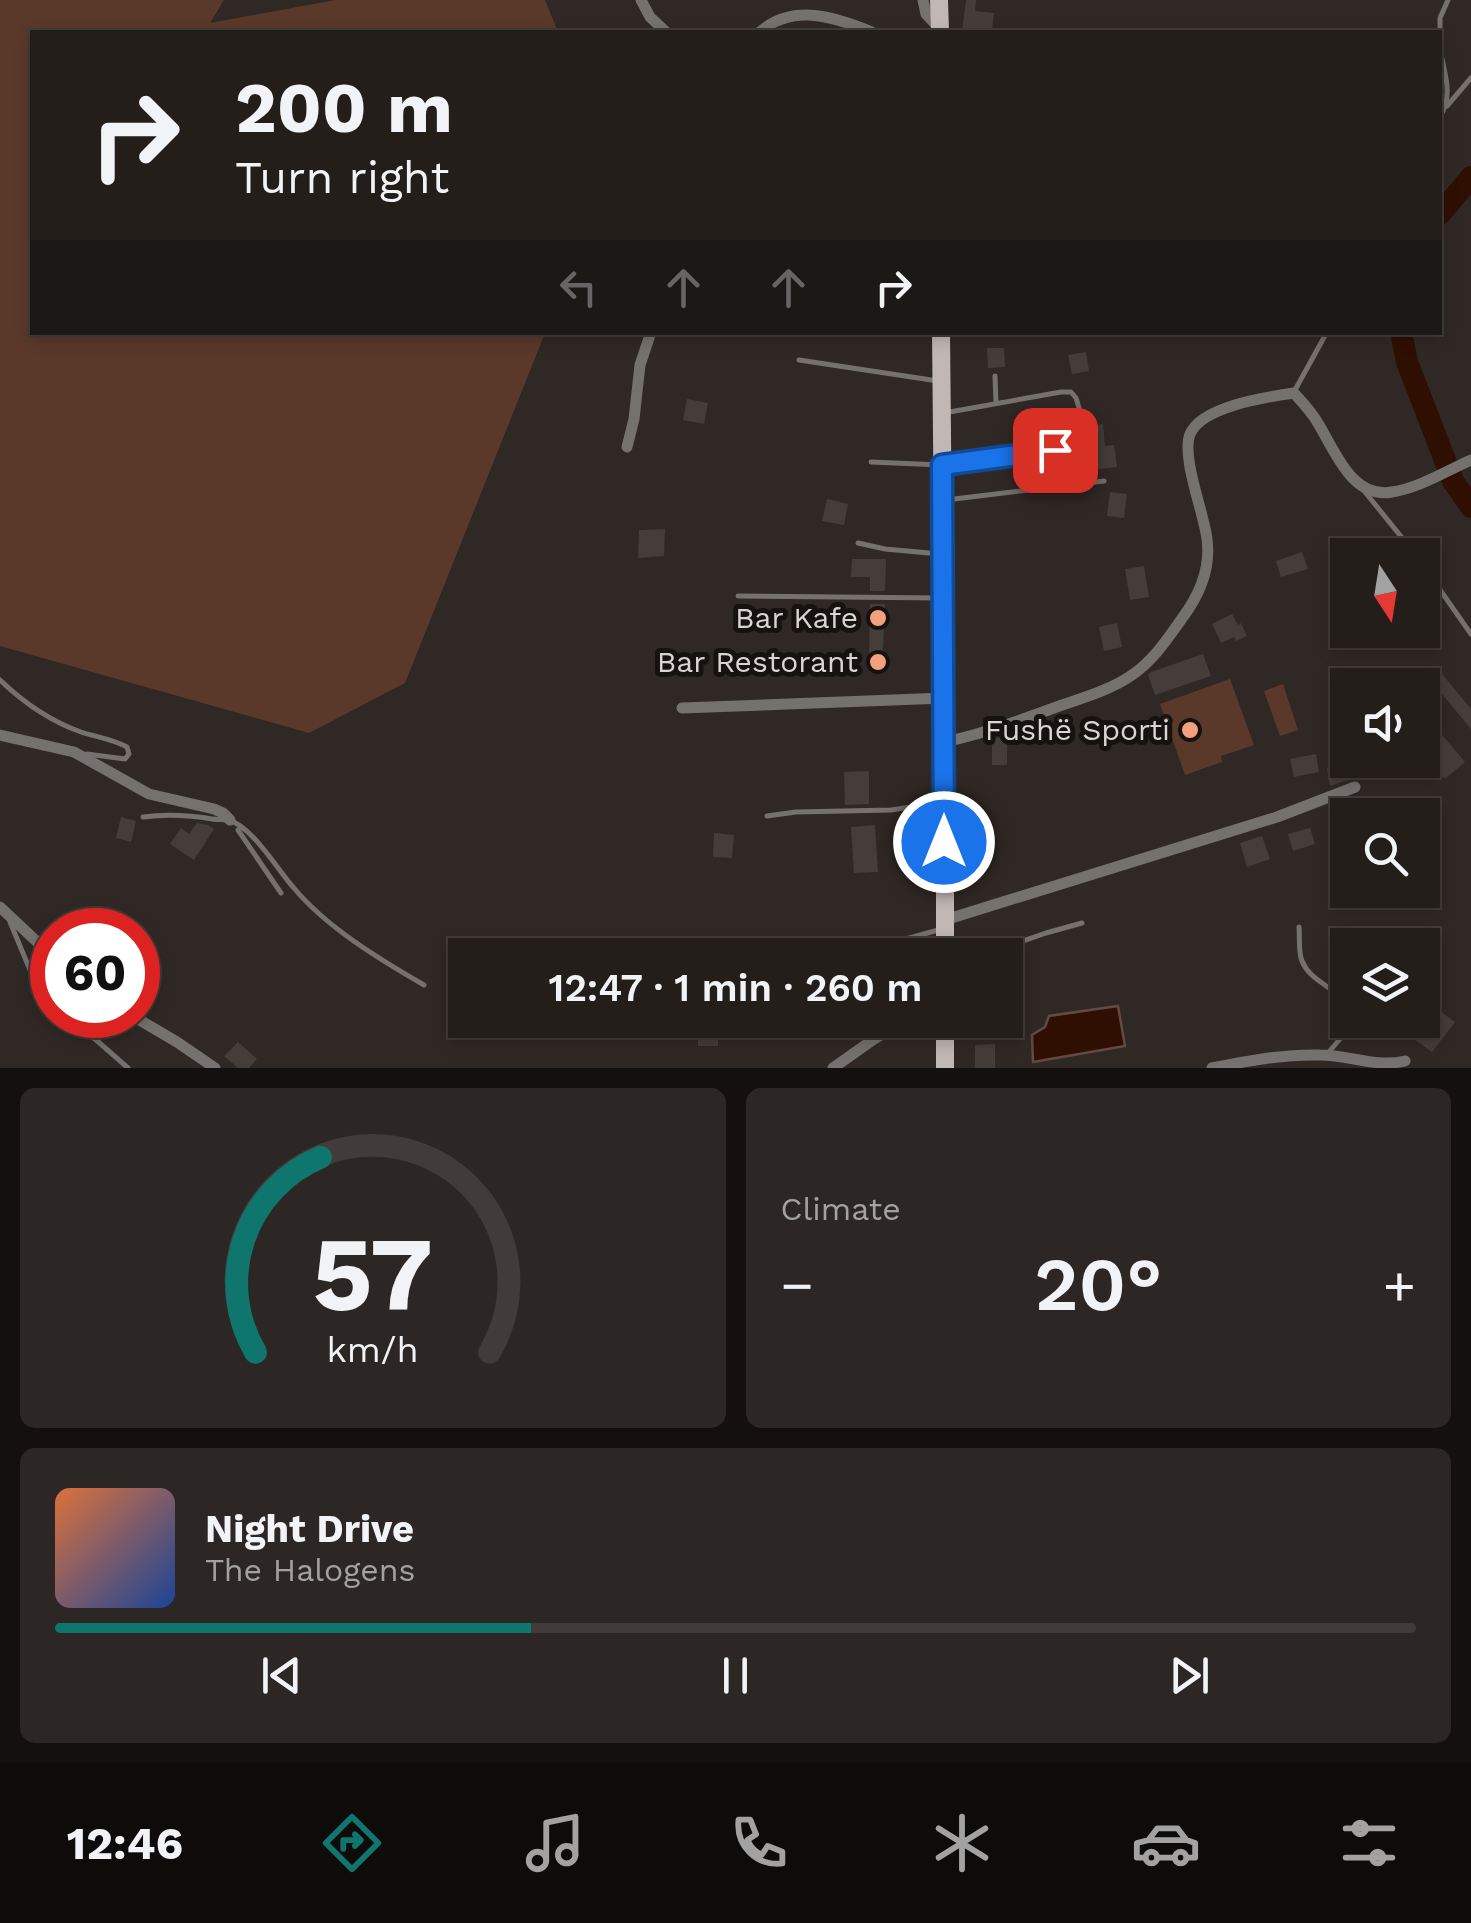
<!DOCTYPE html>
<meta charset="utf-8">
<style>
body{margin:0;font-family:"Work Sans",sans-serif;background:#2c2724;color:#f1f3f6;height:100vh;display:flex;flex-direction:column;font-size:38px;white-space:nowrap}
*{box-sizing:border-box;margin:0}
p{font-size:32px;color:#a3a2a3}
.icon{flex:none;width:55px;height:55px;fill:none;stroke:currentColor;stroke-width:2;stroke-linecap:round;stroke-linejoin:round}
.map{position:relative;height:1068px;overflow:hidden}
.details{display:flex;flex-direction:column;gap:20px;padding:20px;background:#14100f;flex:1}
.details>*{flex:none}
.guide{position:absolute;left:30px;top:30px;width:1412px;height:305px;border-radius:0px;box-shadow:0 5px 15px #0003,0 0 0 2px #413c3a;background:#241e1b;color:#f1f3f6;overflow:hidden}
.needle{width:65px;rotate:168deg}
.controls{position:absolute;left:1330px;top:538px;display:grid;gap:20px}
.controls a{display:grid;place-items:center;width:110px;height:110px;border-radius:0px;background:#241e1b;box-shadow:0 5px 15px #0003,0 0 0 2px #413c3a;font-size:50px}
.speed{position:absolute;left:30px;top:908px;display:flex;gap:20px;font-size:50px;font-weight:700;text-align:center}
.speed>*{display:grid;place-content:center;width:130px;height:130px;border-radius:50%;background:#241e1b;box-shadow:0 5px 15px #0003,0 0 0 2px #413c3a;line-height:1}
.speed .limit{border:15px solid #d22;background:#fff;color:#111}
.pin{position:absolute;display:grid;place-items:center;width:85px;height:85px;color:#fff;margin:-42px;border-radius:20px;box-shadow:0 5px 15px #0006}
.me{position:absolute;width:110px;margin:-55px;rotate:0deg;stroke-linejoin:round;filter:drop-shadow(0 0 8px #0008)}
.turn{display:flex;align-items:center;gap:35px;height:210px;padding:0 40px;font-size:45px}
.turn .icon{width:130px;height:130px;stroke-width:2.5}
.turn b{display:block;font-size:70px;line-height:85px}
.lanes{display:flex;align-items:center;height:95px;padding:0 40px;background:#0003;justify-content:center;gap:50px;direction:ltr}
.lanes .off{opacity:.35}
.big{font-size:75px;font-weight:600;line-height:1.1}
.details .tile{flex:1;display:flex;flex-direction:column;justify-content:center;gap:15px;min-width:0;padding:0 35px;border-radius:15px;background:#2c2724}
.details .dial{align-items:center;gap:0}
.dial svg{height:260px;overflow:visible;fill:none;stroke:#413c3a;stroke-width:7;stroke-linecap:round;text-anchor:middle}
.dial text{fill:#f1f3f6;stroke:none}
.song{display:flex;align-items:center;gap:30px}
.cover{width:120px;height:120px;border-radius:15px;background:linear-gradient(135deg,hsl(20 70% 55%),hsl(220 70% 35%))}
.played{height:10px;border-radius:5px;background:linear-gradient(90deg,#0f766e 35%,#413c3a 35%)}
.keys{display:flex;justify-content:space-around;direction:ltr}
.heat{display:flex;justify-content:space-between;align-items:center;font-size:55px;direction:ltr}
.details .tiles{flex:1;display:grid;gap:20px;grid-template-columns:1fr 1fr}
.tile:last-child{grid-column:span 2}
.trip{position:absolute;left:448px;top:938px;width:575px;height:100px;border-radius:0px;background:#241e1b;box-shadow:0 5px 15px #0003,0 0 0 2px #413c3a;font-weight:600;line-height:100px;text-align:center}
.dock{display:flex;height:160px;justify-content:space-around;align-items:center;background:#0e0c0b;color:#a3a2a3}
.dock .icon{width:70px;height:70px}
.dock .active{color:#0f766e}
.dock b{font-size:45px;color:#f1f3f6}
.map>svg:first-child{display:block}
.green{fill:#5a392a}
.water{fill:#2f0f02;stroke:#624a40;stroke-width:2.5}
.lines{fill:none;stroke-linecap:round;stroke-linejoin:round}
.river{stroke:#2f0f02;stroke-width:22}
.building{fill:#453d39}
.service{stroke:#75716f;stroke-width:5}
.minor{stroke:#75716f;stroke-width:11}
.primary{stroke:#c1b8b4;stroke-width:18}
.route-casing{stroke:#114b97;stroke-width:25}
.route{stroke:#1a73e8;stroke-width:18}
.poi-dot{fill:#f1a17d;stroke:#151210;stroke-width:4}
.labels{text-anchor:middle;stroke-width:10;stroke-linejoin:round;paint-order:stroke}
.poi-label{font-size:30px;fill:#dad4d2;stroke:#151210;text-anchor:end}
</style>
<div class="map">
<svg width="1471" height="1068" viewBox="0 0 1471 1068">
<rect width="100%" height="100%" fill="#302824"/>
<path class="green" d="M0,0H224L210,23L335,0H545L558,32H32V332L545,333L405,683L309,733L0,646Z
M1230,679L1254,745L1221,756L1222,762L1185,775L1160,704Z
M1283,684L1298,730L1280,736L1264,691Z"/>
<path class="water" d="M1118,1006L1125,1046L1033,1062L1032,1035L1045,1027L1049,1016Z"/>
<g class="lines">
<path class="river" d="M1440,214L1471,177
M1401,332L1407,362L1453,481L1471,507"/>
</g>
<path class="building" d="M966,0H976L975,11L994,13L992,30L975,28V32H962Z
M987,348H1004L1005,367L988,368Z
M1086,352L1089,371L1072,374L1068,355Z
M687,399L708,403L704,424L683,420Z
M1103,424L1105,446L1114,445L1117,467L1092,470L1089,451L1094,449L1096,443L1091,439H1086L1085,427Z
M1110,492L1127,494L1124,518L1107,516Z
M827,499L848,504L844,525L822,521Z
M665,529L664,556L638,558L639,530Z
M1302,552L1308,569L1281,577L1276,561Z
M852,559H886L885,591H870V577H851Z
M1144,566L1149,597L1130,600L1125,569Z
M870,604H885L882,668H869Z
M1232,614L1238,625L1241,623L1247,636L1236,641L1234,637L1221,643L1212,624Z
M1117,623L1122,647L1104,651L1099,627Z
M1203,654L1211,676L1155,695L1148,675L1151,672Z
M1442,674L1471,709V729L1432,682Z
M1422,711L1465,762L1445,779L1422,751Z
M997,738H1007V765H992V739Z
M1316,754L1319,772L1294,777L1290,759Z
M1352,764L1354,778L1330,786L1327,768Z
M869,771V804L845,805L844,772Z
M121,817L136,821L131,842L116,838Z
M197,823L208,825L214,829L194,860L170,844L181,828L189,834Z
M875,825L878,872L854,873L851,827Z
M1310,828L1315,844L1293,851L1288,834Z
M714,833L734,835L732,858L713,857Z
M1262,836L1270,859L1247,867L1240,843Z
M1440,1011L1455,1022L1432,1052L1415,1040L1432,1017L1434,1019Z
M698,1029H718V1046H698Z
M238,1042L257,1059L249,1068H238L224,1056Z
M995,1044V1068H975V1045Z"/>
<g class="lines">
<path class="service" d="M1440,32V18L1448,0
M1440,49C1444,71 1454,96 1440,116
M1447,106L1471,78
M799,360L938,381
M995,376L996,403
M1295,390L1327,332
M944,413L1061,392H1071L1076,398L1083,421
M871,462L942,465L1090,445
M1365,492L1416,555
M946,500L1104,481
M858,543L885,549L940,554
M1422,564L1471,634
M738,596L941,598
M0,680C24,703 50,721 81,732C96,737 112,739 127,747L129,754L125,759L87,754
M767,816L796,812L891,810L943,802
M143,817C167,814 188,815 212,819C218,820 223,819 228,820C252,826 277,869 293,887C326,927 379,959 424,985
M238,830L281,893
M10,922L43,1001L52,1013
M1299,927C1300,938 1298,951 1302,961C1313,987 1340,982 1348,1019
M848,955L942,929
M983,955L1046,933L1082,923
M55,1015L95,1039L128,1068
M1328,1053L1345,1033L1347,1021"/>
<path class="minor" d="M641,0L650,17L666,32
M923,0L926,14L940,29
M760,32C793,3 835,17 872,32
M627,447L634,419L640,365L651,332
M682,708L945,698
M0,735L74,752L149,794L214,809L223,813L230,820
M945,742C986,733 1024,719 1062,705C1086,697 1112,689 1132,675C1154,660 1168,638 1183,617C1200,594 1211,569 1207,539C1204,513 1181,457 1190,434C1202,406 1267,397 1294,393C1301,401 1308,408 1314,417C1333,444 1349,500 1392,492C1419,488 1446,471 1471,460
M0,907L52,956
M945,920L1277,817L1355,787
M131,1015L177,1042L215,1068
M833,1068L874,1039L906,1020
M1212,1068C1247,1061 1284,1054 1320,1055C1350,1055 1376,1068 1405,1061"/>
<path class="primary" d="M939,0L940,32
M941,332L945,742V955
M945,1020V1068"/>
</g>
<g class="lines">
<g class="route-casing">
<path id="route" d="M944,842L942,465L1055,450"/>
</g>
<use href="#route" class="route"/>
</g>
<g class="poi-dot">
<circle cx="878" cy="618" r="10"/>
<circle cx="878" cy="662" r="10"/>
<circle cx="1190" cy="730" r="10"/>
</g>
<g class="labels">
<g class="poi-label">
<text x="858" y="628">Bar Kafe</text>
<text x="858" y="672">Bar Restorant</text>
<text x="1170" y="740">Fushë Sporti</text>
</g>
</g>
</svg>
<div class="controls">
<a><svg class="needle" viewBox="-14 -14 28 28"><path d="M0-13l5 13h-10z" fill="#e53935"/><path d="M0 13l5-13h-10z" fill="#a3a2a3"/></svg></a>
<a><svg class="icon" aria-label="sound" viewBox="0 0 24 24"><path d="M4 9h4l5-4v14l-5-4H4zM17 9q2 3 0 6"/></svg></a>
<a><svg class="icon" aria-label="search" viewBox="0 0 24 24"><circle cx="10" cy="10" r="6"/><path d="M15 15l6 6"/></svg></a>
<a><svg class="icon" aria-label="layers" viewBox="0 0 24 24"><path d="M12 4l9 5-9 5-9-5zM3 14l9 5 9-5"/></svg></a>
</div>
<div class="speed"><div class="limit">60</div></div>
<div class="pin" style="left:1055px;top:450px;background:#d93025"><svg class="icon" aria-label="arrive" viewBox="0 0 24 24"><path d="M6 21V4h12l-3 4 3 4H6"/></svg></div>
<svg class="me" style="left:944px;top:842px" viewBox="-20 -20 40 40"><circle r="17" fill="#1a73e8" stroke="#fff" stroke-width="3"/><path d="M0-11L8 9 0 5-8 9z" fill="#fff"/></svg>
<div class="trip">12:47 · 1 min · 260 m</div>
<div class="guide">
<div class="turn"><svg class="icon" aria-label="right" viewBox="0 0 24 24"><path d="M7 20v-9h11M14 6l5 5-5 5"/></svg><div><b>200 m</b>Turn right</div></div>
<div class="lanes"><svg class="icon off" aria-label="left" viewBox="0 0 24 24"><path d="M17 20v-9H6M10 6l-5 5 5 5"/></svg><svg class="icon off" aria-label="ahead" viewBox="0 0 24 24"><path d="M12 20V5M6 11l6-6 6 6"/></svg><svg class="icon off" aria-label="ahead" viewBox="0 0 24 24"><path d="M12 20V5M6 11l6-6 6 6"/></svg><svg class="icon" aria-label="right" viewBox="0 0 24 24"><path d="M7 20v-9h11M14 6l5 5-5 5"/></svg></div>
</div>
</div>
<section class="details">
<div class="tiles">
<div class="tile dial"><svg viewBox="0 0 100 80">
<path d="M14 69A42 42 0 1 1 86 69"/>
<path d="M14 69A42 42 0 0 1 34 9" stroke="#0f766e"/>
<text x="50" y="56" font-size="32" font-weight="700">57</text>
<text x="50" y="72" font-size="11">km/h</text>
</svg></div>
<div class="tile"><p>Climate</p>
<div class="heat"><a>−</a><b class="big">20°</b><a>+</a></div>
</div>
<div class="tile">
<div class="song"><i class="cover"></i><div><b>Night Drive</b><p>The Halogens</p></div></div>
<div class="played"></div>
<div class="keys"><svg class="icon" aria-label="previous" viewBox="0 0 24 24"><path d="M18 5L8 12l10 7zM5 5v14"/></svg><svg class="icon" aria-label="pause" viewBox="0 0 24 24"><path d="M8 5v14M16 5v14"/></svg><svg class="icon" aria-label="next" viewBox="0 0 24 24"><path d="M6 5l10 7-10 7zM19 5v14"/></svg></div>
</div>
</div>
</section>
<nav class="dock">
<b>12:46</b>
<svg class="icon active" aria-label="directions" viewBox="0 0 24 24"><path d="M12 3l9 9-9 9-9-9zM9 14v-3h6M13 9l2 2-2 2"/></svg>
<svg class="icon" aria-label="music" viewBox="0 0 24 24"><path d="M9 18V5l10-2v13"/><circle cx="6" cy="18" r="3"/><circle cx="16" cy="16" r="3"/></svg>
<svg class="icon" aria-label="phone" viewBox="0 0 24 24"><path d="M5 4h4l2 5-3 2q2 4 5 5l2-3 5 2v4C11 20 4 13 5 4z"/></svg>
<svg class="icon" aria-label="climate" viewBox="0 0 24 24"><path d="M12 3v18M4 7l16 10M4 17L20 7"/></svg>
<svg class="icon" aria-label="car" viewBox="0 0 24 24"><path d="M5 17H2v-5l4-1 3-4h7l3 4 3 1v5h-3M9 17h6M6 11h13"/><circle cx="7" cy="17" r="2"/><circle cx="17" cy="17" r="2"/></svg>
<svg class="icon" aria-label="filters" viewBox="0 0 24 24"><path d="M4 7h16M4 17h16"/><circle cx="9" cy="7" r="2"/><circle cx="15" cy="17" r="2"/></svg>
</nav>
